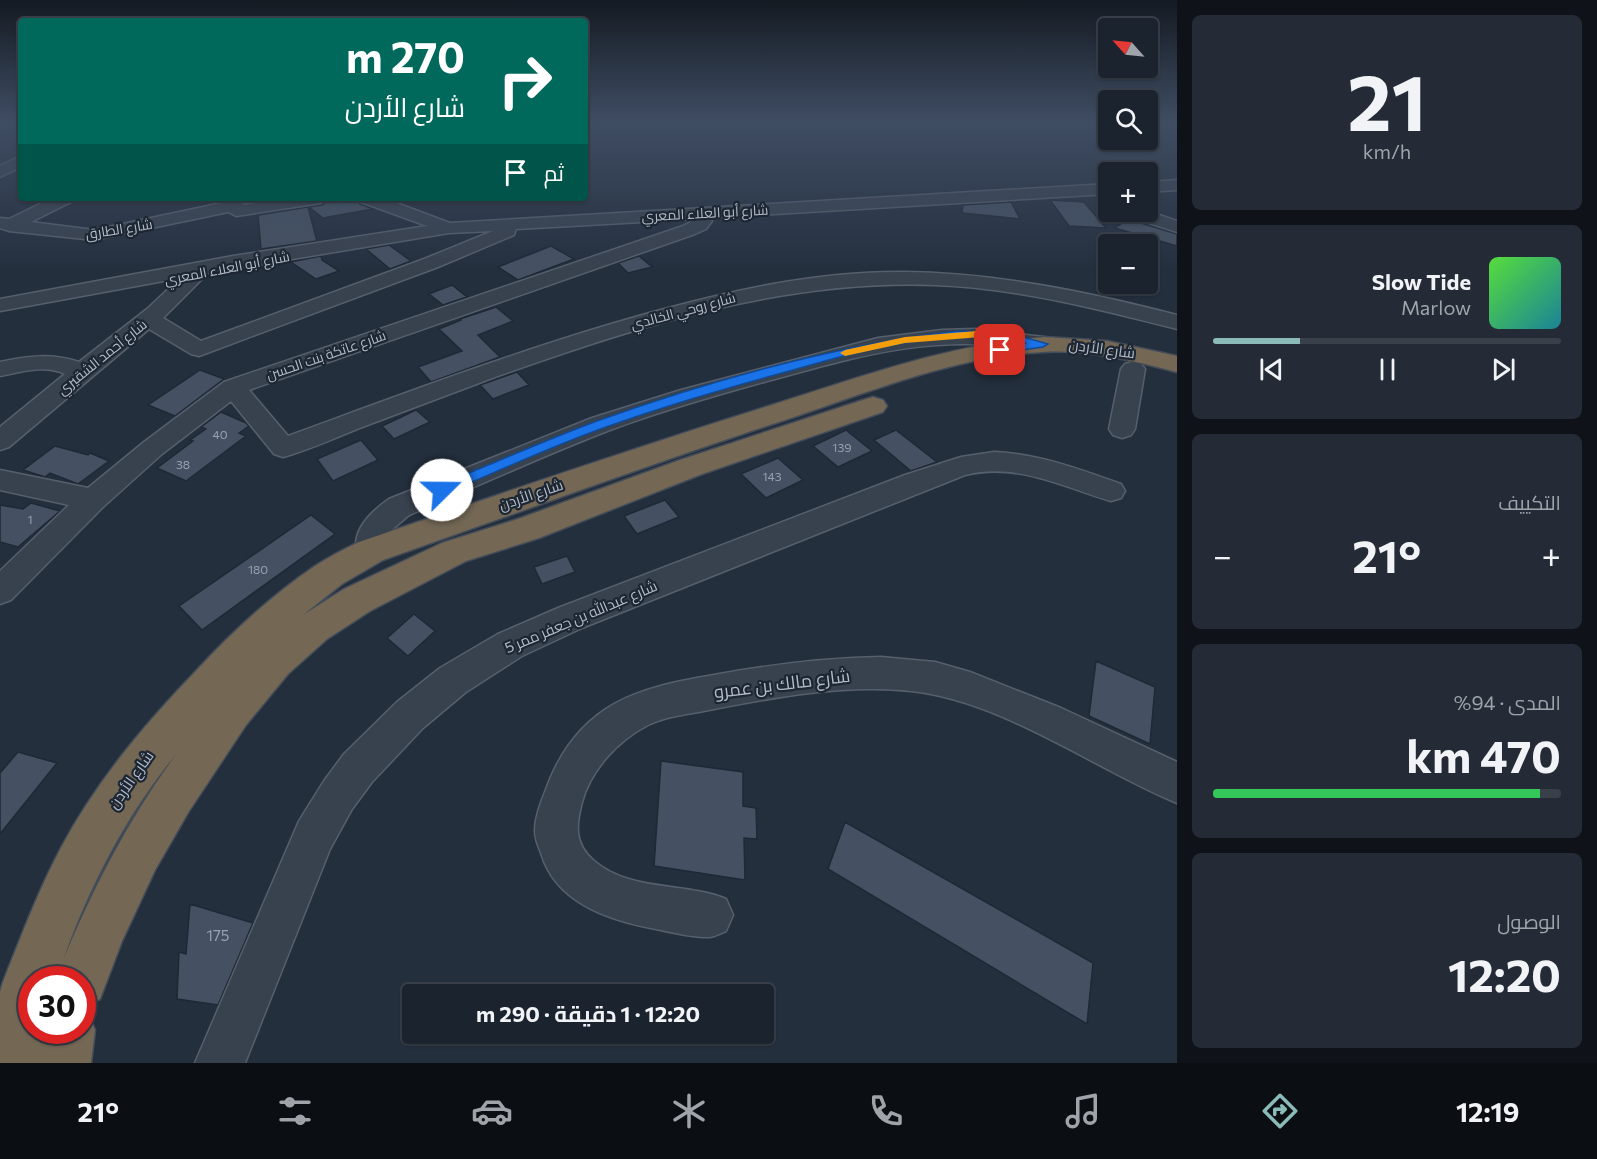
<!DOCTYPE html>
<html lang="ar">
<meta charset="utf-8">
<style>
body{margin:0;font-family:Commissioner,Cairo,sans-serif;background:#242b36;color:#f1f3f6;direction:rtl;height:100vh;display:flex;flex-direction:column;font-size:22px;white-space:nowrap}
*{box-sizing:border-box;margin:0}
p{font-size:20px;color:#a0a4aa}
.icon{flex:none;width:33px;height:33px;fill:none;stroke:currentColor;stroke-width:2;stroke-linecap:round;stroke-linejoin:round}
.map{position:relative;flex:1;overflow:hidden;direction:ltr}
.sheet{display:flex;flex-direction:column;gap:15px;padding:15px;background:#0f1319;width:420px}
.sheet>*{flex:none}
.top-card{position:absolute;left:18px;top:18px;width:570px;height:183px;border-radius:6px;box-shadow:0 2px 4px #0004,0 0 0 2px #39404a;direction:rtl;background:#00695c;color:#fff;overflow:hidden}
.needle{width:39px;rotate:297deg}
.buttons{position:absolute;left:1098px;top:18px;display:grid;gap:12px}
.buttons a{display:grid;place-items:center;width:60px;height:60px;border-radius:6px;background:#1b232e;box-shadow:0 2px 4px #0004,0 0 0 2px #39404a;font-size:30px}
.speed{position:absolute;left:18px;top:966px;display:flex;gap:12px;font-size:30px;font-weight:700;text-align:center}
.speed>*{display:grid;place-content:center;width:78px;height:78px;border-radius:50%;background:#1b232e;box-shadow:0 2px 4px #0004,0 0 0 2px #39404a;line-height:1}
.speed .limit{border:9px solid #d22;background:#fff;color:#111}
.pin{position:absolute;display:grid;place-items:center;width:51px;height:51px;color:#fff;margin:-26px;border-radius:12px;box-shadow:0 3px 9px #0006}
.me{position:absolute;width:66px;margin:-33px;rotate:68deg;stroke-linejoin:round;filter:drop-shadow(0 0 4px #0008)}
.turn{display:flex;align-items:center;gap:21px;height:126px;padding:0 24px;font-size:27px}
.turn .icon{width:78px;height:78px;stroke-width:2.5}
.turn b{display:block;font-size:42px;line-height:51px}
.then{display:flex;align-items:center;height:57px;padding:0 24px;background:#0003;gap:12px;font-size:22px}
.big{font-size:45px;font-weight:700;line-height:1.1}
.sheet .card{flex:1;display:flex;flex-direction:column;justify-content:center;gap:9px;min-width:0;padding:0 21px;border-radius:9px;background:#242b36}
.sheet .dial{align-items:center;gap:0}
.dial b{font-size:78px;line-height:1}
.song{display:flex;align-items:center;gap:18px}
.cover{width:72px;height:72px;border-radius:9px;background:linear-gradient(135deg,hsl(110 70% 55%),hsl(190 70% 35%))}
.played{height:6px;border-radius:3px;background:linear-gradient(90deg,#8bbbb9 25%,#39404a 25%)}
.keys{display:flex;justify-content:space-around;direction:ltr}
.heat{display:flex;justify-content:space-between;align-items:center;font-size:33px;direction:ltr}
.charge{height:9px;border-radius:4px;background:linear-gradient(90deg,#34c759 94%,#39404a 0)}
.trip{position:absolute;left:402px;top:984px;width:372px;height:60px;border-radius:6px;background:#1b232e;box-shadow:0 2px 4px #0004,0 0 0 2px #39404a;font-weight:700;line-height:60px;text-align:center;direction:rtl}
.menu{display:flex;height:96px;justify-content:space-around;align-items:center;background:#0b0e12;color:#a0a4aa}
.menu .icon{width:42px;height:42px}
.menu .on{color:#8bbbb9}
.menu b{font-size:27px;color:#f1f3f6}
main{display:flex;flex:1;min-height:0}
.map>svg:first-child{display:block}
.building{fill:#455162;stroke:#1f2835;stroke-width:1.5}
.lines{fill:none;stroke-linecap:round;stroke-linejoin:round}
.minor-casing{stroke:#565f6c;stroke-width:3}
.highway-casing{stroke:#434c59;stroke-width:3}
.minor{fill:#38414e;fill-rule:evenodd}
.highway{fill:#746855;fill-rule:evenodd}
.route{fill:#1a73e8;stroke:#114b97;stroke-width:1.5}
.slow{fill:#f59e0b}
.labels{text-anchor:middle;stroke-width:4.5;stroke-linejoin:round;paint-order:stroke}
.number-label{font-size:12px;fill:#98a1af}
.far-street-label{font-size:14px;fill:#b4bcc9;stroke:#1d2633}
.street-label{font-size:15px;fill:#b4bcc9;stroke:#1d2633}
.near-number-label{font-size:15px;fill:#98a1af}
.near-street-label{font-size:18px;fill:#b4bcc9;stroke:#1d2633}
</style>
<main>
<section class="sheet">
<div class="card dial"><b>21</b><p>km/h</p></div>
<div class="card">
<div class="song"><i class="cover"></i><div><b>Slow Tide</b><p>Marlow</p></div></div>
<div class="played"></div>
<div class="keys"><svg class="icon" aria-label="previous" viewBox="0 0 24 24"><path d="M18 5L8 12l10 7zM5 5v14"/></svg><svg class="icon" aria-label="pause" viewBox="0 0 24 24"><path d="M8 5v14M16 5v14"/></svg><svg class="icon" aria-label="next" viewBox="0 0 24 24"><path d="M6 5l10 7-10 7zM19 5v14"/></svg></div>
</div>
<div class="card"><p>التكييف</p>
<div class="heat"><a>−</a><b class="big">21°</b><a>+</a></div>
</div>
<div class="card"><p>المدى · 94%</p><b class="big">470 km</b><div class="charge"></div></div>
<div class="card"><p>الوصول</p><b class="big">12:20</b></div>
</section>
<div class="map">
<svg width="1177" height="1063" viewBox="0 0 1177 1063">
<rect width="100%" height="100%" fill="#242f3e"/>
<path class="building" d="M331,198H357L360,204L373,209L323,218L309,207L322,205Z
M1050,200L1084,202L1106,228L1069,226Z
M1011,202L1020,219L962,213L963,205Z
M308,207L317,241L261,249L258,215Z
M1128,219L1177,234V246L1115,228Z
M389,245L411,261L390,269L366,249Z
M551,246L574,259L518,280L498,267Z
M321,256L322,260L339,271L316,279L291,262Z
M639,256L652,267L628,273L618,263Z
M452,285L467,297L443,305L429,294Z
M496,307L513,321L478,335L500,357L431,382L418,367L462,351L439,329L461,320L460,319Z
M200,370L224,379L175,416L148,405Z
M517,372L529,385L493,399L480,385Z
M416,410L430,422L394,439L382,426Z
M221,412L246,423L249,426L239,433L246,436L186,481L157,468L193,441L190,440L206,429L201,427Z
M846,430L872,451L838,467L813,446Z
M896,430L937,462L911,471L874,440Z
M361,440L378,460L333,481L317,459Z
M55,446L88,455L90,453L109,461L78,484L50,473L45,477L23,470Z
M778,458L803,480L766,498L741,474Z
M665,500L679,517L637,534L624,516Z
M31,503L60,511L18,547L0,542V505L23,509Z
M311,515L335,534L202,630L179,606Z
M567,556L575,572L542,584L534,567Z
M414,614L435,631L408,656L387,638Z
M1096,661L1155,687L1150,744L1089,716Z
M18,752L57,763L0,834V773Z
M661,761L743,772V806L756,808L757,839L744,838L745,880L654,866Z
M845,822L1093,963L1087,1024L828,869Z
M190,904L253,923L218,1005L177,999L179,952L186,954Z"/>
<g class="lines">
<g class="minor-casing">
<path id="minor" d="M21,156V167L0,177V166Z
M1177,180V190L1148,192V182Z
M1108,184V194L710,218L712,221L706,229L695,234L249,390L288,436C406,393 524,348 646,314C729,291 817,271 904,272C997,273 1088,292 1177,315V329C1097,309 1017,288 935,285C781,279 631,328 487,380C444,396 400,413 357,429C333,439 308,450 283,457L274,454L231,401L162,454L103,507L11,600L0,604V571L69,505L0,490V470L88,488L144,442L224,382L683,226L696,219L516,229L514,235L438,267L199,356L191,354L149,329L9,447L0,450V427L65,374C45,364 21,372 0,376V362C28,356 51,353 79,362L147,309L180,278L0,311V299L233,256L427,226L361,202L359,198H383L450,223ZM493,231L424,259L201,341L163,318L208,273L449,233Z
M52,198H73L71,202L31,222L94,230L236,200L244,205L288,198H329L321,203L236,216L228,212L94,240L9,231L0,228V218L9,219Z
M1148,211L1177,221V232L1127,216L1124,212Z
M975,329L1043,337L1051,339L1054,344L1051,349L1043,351C941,333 872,352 775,379C720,394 664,410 610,430C542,456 476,487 409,515L389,532L386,551L382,560L371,563L360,560C347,535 369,513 389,499L592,418L681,390L878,338L942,330Z
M1133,362L1141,364L1145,369L1135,429L1131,435L1122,438L1113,435L1109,429L1121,369L1125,364Z
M994,452C1039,454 1079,469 1121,484L1125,491L1121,498L1111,501C1063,487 1017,462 965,475L582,628L522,656L466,692L423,728L372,782L352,809L330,849L245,1063H195L299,821L324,781L344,754L397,702L440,668L498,634L558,608L905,475L961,457Z
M881,657L935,662L970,672L1061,708L1177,762V803C1093,768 1003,701 911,691C844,684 775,697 709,710C689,714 666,716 648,725C617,741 591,770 582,802C576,825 574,843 593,860C629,892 684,882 726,899L733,915L726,931C721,933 714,937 709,937C693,938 667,931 651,928C605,919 555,901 541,853C538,846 535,838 535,831C535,814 544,795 550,779C563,748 584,721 614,704C645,687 679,681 714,675C769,665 824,658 881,657Z"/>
</g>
<g class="highway-casing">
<path id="highway" d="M1044,337L1107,341L1177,356V372C1133,361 1089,349 1043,352C958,356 874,390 794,417C656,462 520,512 383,560L342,584L303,615L344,589L442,543L518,519L680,460L863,400L873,397L883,400L887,406L883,412L702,474L539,538L466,561L370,611L327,639L288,674L246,725L189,811L155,870L122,941L100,999L82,1006V980H32V1030H82V1009L87,1011L95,1030L91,1063H0V992L3,982C21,937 38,891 61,848C96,782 144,725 196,671C232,632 271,596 315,566C329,557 344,549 359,542C497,495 634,448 772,405C861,377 951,344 1044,337ZM177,753C130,817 94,886 63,960C90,885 126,815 177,753Z"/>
</g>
<use href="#minor" class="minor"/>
<use href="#highway" class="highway"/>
</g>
<linearGradient id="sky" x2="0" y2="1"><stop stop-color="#141a22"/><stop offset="0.45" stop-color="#3f4d63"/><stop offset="1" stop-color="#3f4d63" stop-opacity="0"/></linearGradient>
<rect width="1177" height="270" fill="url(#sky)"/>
<path class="route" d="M958,331L1009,333L1048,344L1043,347L1000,353L996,352V348L1026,343C949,326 867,349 793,370C730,387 667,405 606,427C552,446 499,471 446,493H437L435,490L437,486C490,465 543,441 597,421C710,381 839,344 958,331Z"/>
<path class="slow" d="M977,331L982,334L981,337L905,343L845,356L840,353L845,350L905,337Z"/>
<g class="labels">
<g class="number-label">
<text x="220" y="439">40</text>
<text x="842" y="452">139</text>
<text x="183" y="469">38</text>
<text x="772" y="481">143</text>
<text x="30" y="524">1</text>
<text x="258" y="574">180</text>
</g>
<g class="far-street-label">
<text transform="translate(705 213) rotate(-3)" y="5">شارع أبو العلاء المعري</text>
<text transform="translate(119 229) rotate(-9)" y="5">شارع الطارق</text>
<text transform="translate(227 268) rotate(-11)" y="5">شارع أبو العلاء المعري</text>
<text transform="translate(683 311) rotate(-15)" y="5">شارع روحي الخالدي</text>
<text transform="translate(326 355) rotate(-19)" y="5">شارع عاتكة بنت الحسن</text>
<text transform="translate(102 357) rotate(-39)" y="5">شارع أحمد الشقيري</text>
</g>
<g class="street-label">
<text transform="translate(1102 349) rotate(8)" y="5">شارع الأردن</text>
<text transform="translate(531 495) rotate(-19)" y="5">شارع الأردن</text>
<text transform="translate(581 617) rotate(-23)" y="5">شارع عبدالله بن جعفر ممر 5</text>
<text transform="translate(131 780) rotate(-55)" y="5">شارع الأردن</text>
</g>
<g class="near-number-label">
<text x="218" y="941">175</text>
</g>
<g class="near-street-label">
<text transform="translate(782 684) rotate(-7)" y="6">شارع مالك بن عمرو</text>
</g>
</g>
</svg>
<div class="buttons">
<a><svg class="needle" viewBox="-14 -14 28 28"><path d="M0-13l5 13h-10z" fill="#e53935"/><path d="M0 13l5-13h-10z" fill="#a0a4aa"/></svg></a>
<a><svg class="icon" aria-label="search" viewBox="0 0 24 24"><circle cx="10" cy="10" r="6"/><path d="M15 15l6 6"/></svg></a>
<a>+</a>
<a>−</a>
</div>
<div class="speed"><div class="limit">30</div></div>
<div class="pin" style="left:1000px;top:350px;background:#d93025"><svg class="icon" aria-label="arrive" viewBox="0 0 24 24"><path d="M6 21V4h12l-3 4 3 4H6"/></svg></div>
<svg class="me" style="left:442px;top:490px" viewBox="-20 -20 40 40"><circle r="19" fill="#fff"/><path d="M0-13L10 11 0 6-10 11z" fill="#1a73e8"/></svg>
<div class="trip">12:20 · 1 دقيقة · 290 m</div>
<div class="top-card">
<div class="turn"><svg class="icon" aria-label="right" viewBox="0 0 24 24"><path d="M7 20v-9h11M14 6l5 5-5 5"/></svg><div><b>270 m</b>شارع الأردن</div></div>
<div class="then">ثم<svg class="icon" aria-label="arrive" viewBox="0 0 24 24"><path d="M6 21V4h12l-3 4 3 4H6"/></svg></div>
</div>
</div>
</main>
<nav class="menu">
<b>12:19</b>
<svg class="icon on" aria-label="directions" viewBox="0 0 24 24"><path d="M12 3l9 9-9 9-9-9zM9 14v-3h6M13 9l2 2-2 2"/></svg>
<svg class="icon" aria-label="music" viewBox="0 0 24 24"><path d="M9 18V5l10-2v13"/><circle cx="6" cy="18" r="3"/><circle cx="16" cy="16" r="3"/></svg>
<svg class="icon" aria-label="phone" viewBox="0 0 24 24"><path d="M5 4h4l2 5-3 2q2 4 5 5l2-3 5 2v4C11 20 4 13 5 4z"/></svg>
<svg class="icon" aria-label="climate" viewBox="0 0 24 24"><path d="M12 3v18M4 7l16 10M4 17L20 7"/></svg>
<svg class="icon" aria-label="car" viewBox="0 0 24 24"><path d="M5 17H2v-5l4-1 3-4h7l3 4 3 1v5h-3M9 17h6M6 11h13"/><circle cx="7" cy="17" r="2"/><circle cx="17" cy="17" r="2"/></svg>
<svg class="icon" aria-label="filters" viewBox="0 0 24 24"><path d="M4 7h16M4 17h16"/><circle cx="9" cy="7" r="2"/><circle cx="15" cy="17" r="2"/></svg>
<b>21°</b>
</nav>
